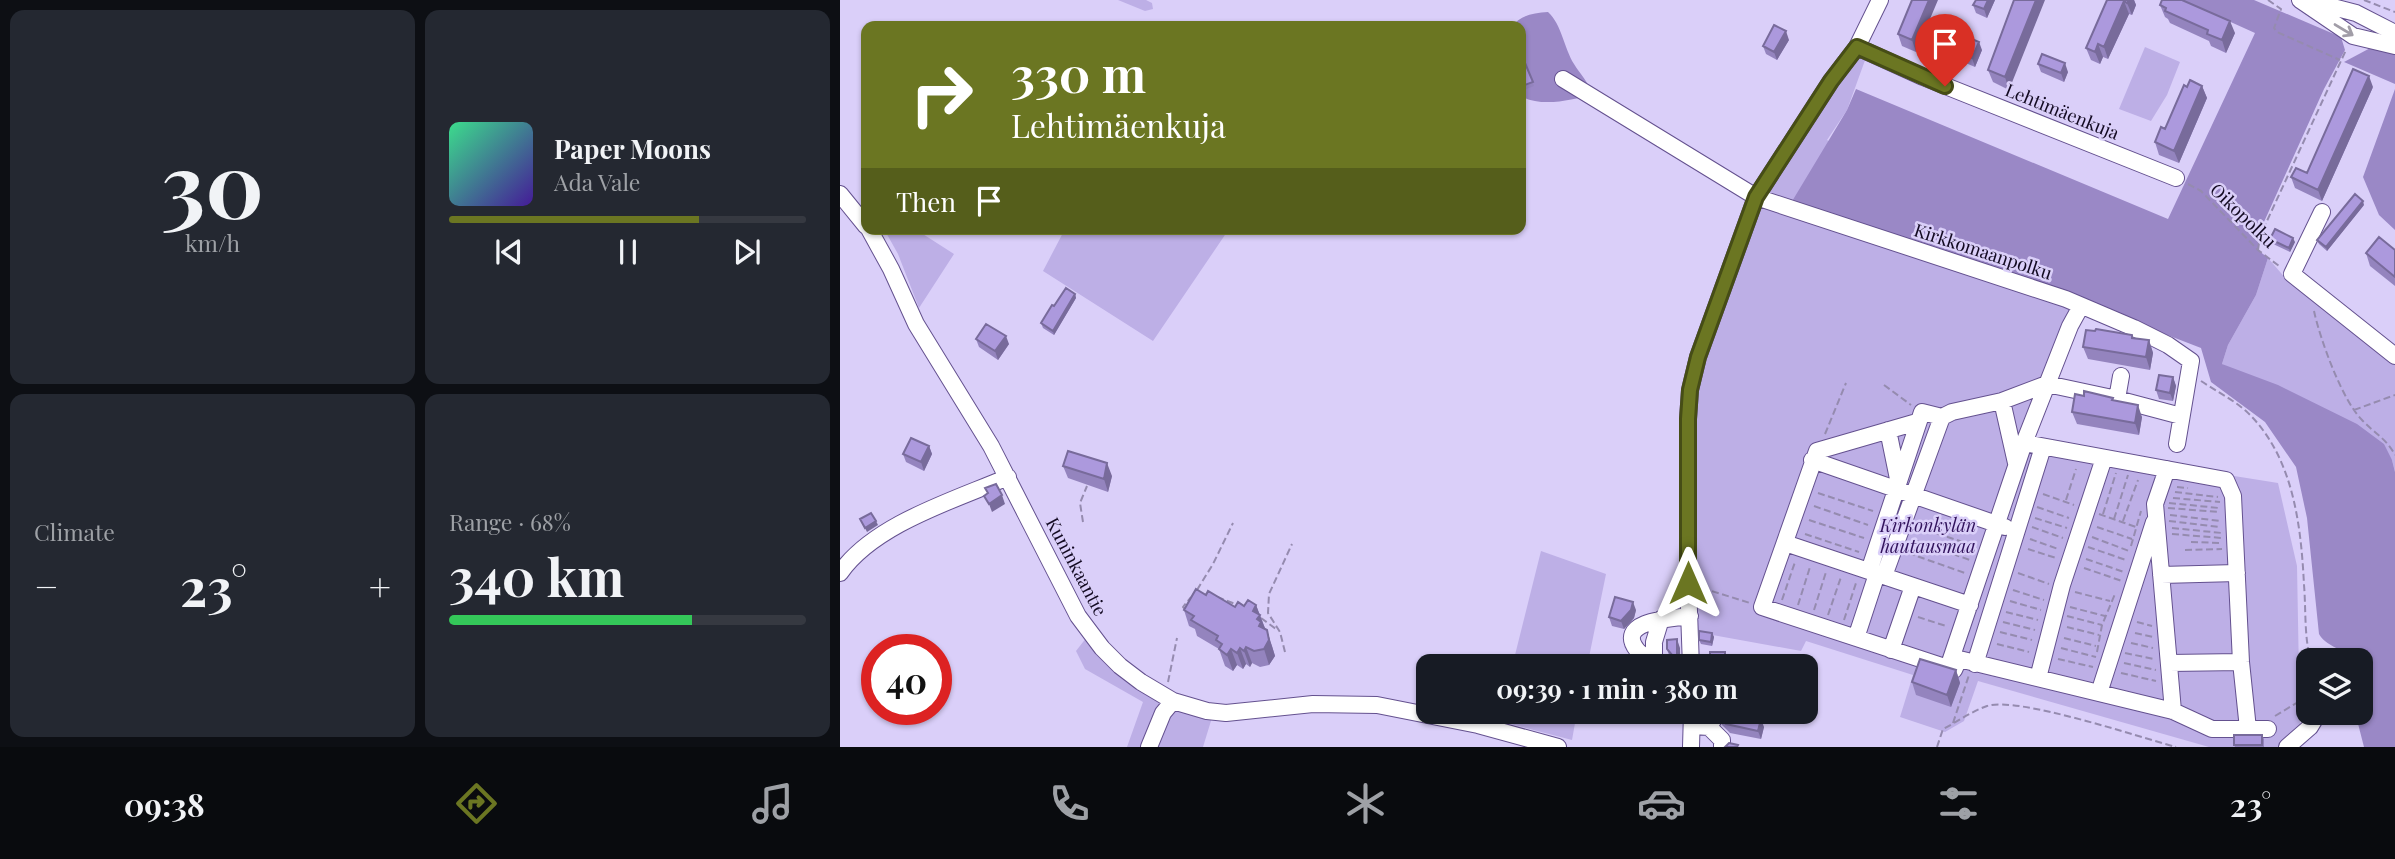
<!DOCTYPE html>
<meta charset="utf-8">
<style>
body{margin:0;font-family:"Playfair Display",serif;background:#242831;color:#f1f3f6;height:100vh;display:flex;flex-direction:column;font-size:26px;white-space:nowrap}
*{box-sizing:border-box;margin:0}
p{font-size:23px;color:#9ea1a6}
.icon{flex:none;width:38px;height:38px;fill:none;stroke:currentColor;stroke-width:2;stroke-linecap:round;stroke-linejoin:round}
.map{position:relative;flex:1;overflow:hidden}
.side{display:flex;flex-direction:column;gap:10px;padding:10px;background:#0d0f14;width:840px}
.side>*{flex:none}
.banner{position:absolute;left:21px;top:21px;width:665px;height:214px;border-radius:14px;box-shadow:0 2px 5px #0004;background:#6b7622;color:#fff;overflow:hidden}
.tools{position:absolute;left:1456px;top:648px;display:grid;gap:14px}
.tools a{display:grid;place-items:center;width:77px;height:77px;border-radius:14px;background:#171b24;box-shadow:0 2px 5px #0004;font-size:35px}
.speed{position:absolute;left:21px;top:634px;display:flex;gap:14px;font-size:35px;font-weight:700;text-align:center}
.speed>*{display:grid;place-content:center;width:91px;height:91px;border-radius:50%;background:#171b24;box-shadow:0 2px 5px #0004;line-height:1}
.speed .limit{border:10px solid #d22;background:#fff;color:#111}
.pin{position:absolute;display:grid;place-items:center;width:60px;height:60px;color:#fff;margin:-72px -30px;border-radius:50% 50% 50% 0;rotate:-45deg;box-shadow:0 0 7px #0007}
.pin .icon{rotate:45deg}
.me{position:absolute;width:77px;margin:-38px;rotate:0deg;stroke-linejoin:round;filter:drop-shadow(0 0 5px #0008)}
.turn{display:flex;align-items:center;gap:24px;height:147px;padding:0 35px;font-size:32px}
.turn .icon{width:91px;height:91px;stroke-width:2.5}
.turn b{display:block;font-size:49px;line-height:60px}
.then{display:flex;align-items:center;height:66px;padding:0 35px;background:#0003;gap:14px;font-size:26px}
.big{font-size:52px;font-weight:700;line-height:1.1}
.side .tile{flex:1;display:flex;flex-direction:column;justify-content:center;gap:10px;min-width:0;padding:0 24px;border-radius:14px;background:#242831}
.side .dial{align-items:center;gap:0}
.dial b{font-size:91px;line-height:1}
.song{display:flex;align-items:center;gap:21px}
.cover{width:84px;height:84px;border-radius:10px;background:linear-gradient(135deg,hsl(150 70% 55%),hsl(260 70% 35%))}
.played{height:7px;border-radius:4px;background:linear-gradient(90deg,#6b7622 70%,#363941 70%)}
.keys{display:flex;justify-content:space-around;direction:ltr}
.heat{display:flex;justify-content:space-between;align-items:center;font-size:38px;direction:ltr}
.charge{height:10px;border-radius:5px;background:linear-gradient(90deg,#34c759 68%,#363941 0)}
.side .tiles{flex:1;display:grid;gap:10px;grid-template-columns:repeat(2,1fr)}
.trip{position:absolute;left:576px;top:654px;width:402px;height:70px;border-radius:14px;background:#171b24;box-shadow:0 2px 5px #0004;font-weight:700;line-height:70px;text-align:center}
.tabs{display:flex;height:112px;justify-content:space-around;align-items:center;background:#090b0e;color:#9ea1a6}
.tabs .icon{width:49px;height:49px}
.tabs .current{color:#6b7622}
.tabs b{font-size:32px;color:#f1f3f6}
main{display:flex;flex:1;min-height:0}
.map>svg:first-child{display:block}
.green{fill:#bdafe6}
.forest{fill:#9a88c6}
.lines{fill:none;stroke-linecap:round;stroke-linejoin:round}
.minor-casing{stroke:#64518f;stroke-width:18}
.path{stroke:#958baf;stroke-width:2;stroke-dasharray:7 3.5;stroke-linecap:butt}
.minor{stroke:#fff;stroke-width:16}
.wall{fill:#9484be}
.shaded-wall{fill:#786b9b}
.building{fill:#ac99dd;stroke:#786b9b;stroke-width:2}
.oneway{stroke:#a19da7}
.route-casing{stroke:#464d16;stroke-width:18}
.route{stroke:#6b7622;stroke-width:12}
.labels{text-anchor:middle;stroke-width:5;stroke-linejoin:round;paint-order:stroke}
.street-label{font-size:18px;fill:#130a22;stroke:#dacff9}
.park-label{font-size:18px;font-style:italic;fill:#31125c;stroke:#dacff9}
</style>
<main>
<section class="side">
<div class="tiles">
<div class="tile dial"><b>30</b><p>km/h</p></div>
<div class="tile">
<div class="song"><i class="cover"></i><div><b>Paper Moons</b><p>Ada Vale</p></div></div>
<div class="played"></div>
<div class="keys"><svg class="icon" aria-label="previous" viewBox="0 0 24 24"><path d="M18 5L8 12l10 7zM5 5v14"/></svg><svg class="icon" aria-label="pause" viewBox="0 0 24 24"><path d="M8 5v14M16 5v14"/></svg><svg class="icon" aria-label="next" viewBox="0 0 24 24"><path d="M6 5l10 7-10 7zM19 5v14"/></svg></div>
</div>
<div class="tile"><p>Climate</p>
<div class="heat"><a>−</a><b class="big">23°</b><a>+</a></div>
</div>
<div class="tile"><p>Range · 68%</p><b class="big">340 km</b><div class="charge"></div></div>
</div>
</section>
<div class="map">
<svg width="1555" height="747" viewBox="0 0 1555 747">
<rect width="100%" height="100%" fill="#dacff9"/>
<path class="green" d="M278,0H306L312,3L313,9L305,11Z
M1017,47L1028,52L1007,110L987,140L1241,306L1188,443L1438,483L1457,566L1460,730L1440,747H1369L1138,681L1124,721L1105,732L1060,717L1073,675L966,641L961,651L856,632L850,390L916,197Z
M1305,47L1340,62L1327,95L1311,121L1279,109Z
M44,229H75L114,254L79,308L58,254Z
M225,229H389L313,341L203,271Z
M1428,258L1447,280L1555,363V472L1552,460L1382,364L1388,345L1416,295Z
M701,551L766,574L747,667H672Z
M250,633L301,682L374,711L363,747H287L303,702L245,669L236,651Z
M661,712H737L732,740L659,721Z"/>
<path class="forest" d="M1342,0H1414L1501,37L1505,50L1484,89L1419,233L1418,250L1428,258L1416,295L1388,345L1382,364L1438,385L1517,424L1544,444L1552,460L1555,472V747H1524L1515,712H1521V660H1507C1502,646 1486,647 1479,634L1467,518L1456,467L1425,422L1371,382L1361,348L1242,302L948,208L1007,110L1016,89L1328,219L1415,33Z
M708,12C722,25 724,48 734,64C740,74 749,82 751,94C733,101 698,107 681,96V26H672C681,15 693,13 708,12Z
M1534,46L1555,53V84L1504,62Z
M1555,89V230L1539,215L1523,177Z"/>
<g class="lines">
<g class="minor-casing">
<path id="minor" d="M1460,0L1513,36L1555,46
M1466,0L1516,13L1555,33
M1017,47L1083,77L1336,178
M723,79L916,197L1226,299L1294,328L1328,345L1351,361L1337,444
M0,194L26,226
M1482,212L1452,274L1555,356
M29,229L51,269L76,324L151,446L238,616L262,648L280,666L301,682L333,701L367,711L386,713L473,704L537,705L638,725L718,747
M1281,376L1277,399L1341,416
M1162,401L1176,463
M1077,422L977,451L922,607L1114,670L1119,659L1333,711L1372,729H1428
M1048,430L1058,479
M1184,443L1386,480L1393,496L1401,662L1408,729
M972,460L1165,527
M1327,469L1315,504L1333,711
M945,543L1130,605
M1029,571L1082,412L1102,417L1112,412L1162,401L1207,384L1277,399
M0,573C34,524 115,500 168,477
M1321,575L1397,573
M1044,576L1102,417
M1016,638L1037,574
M1051,650L1073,586
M814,659V642L821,619
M1329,663L1401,662
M1135,664L1203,447
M825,667C817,658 804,659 797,650C774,620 835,618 850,616
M851,667L848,583V419L850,390L858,357L916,197L991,81L1017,47L1040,0
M1113,668L1110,662L1184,443L1230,326L1241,306
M1198,678L1222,585L1264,458
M1259,693L1314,522
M853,726L869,727L882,740V747
M869,727L878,712
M309,747L323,713L333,701
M851,747L852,712
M1447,747L1470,727L1479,712"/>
</g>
<path class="path" d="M1428,0L1441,9L1434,28L1437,32L1500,60
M1524,0L1555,12
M1348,184L1361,191L1418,250L1439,266
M1418,250L1420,236L1506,50
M1474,311C1480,339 1502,400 1522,420C1534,433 1547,439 1555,455
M1361,381C1376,391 1392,399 1406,411C1453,455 1461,524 1464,585C1466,607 1464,640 1471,660
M1044,385L1071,405
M1514,410L1555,395
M985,434L1006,383
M1337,487L1348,488
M1335,492L1378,497
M978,493L1033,511
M1203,494L1234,505
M1333,498L1380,502
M1226,500L1236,469
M1329,503L1379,508
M974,506L1028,525
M1197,507L1229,518
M1328,508L1379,512
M1259,514L1296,527
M1263,514L1276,473
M1330,515L1380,521
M1195,518L1227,528
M1274,519L1288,475
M969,520L1024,538
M1283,521L1298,480
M1329,521L1379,527
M243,522L240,503L247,486
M1077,527L1135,546
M1192,527L1223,538
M1257,527L1292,539
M1332,528L1382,533
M965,534L1019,552
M1332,534L1382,538
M1252,537L1289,551
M1190,539L1218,549
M1073,540L1130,560
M1351,542L1381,543
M1291,546L1301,511
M1248,547L1286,560
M1188,549L1216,558
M1345,550L1382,549
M1068,553L1125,573
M1246,559L1284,572
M1244,568L1282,581
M1178,573L1209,584
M862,588L910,603
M357,590L373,564L393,523
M1173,590L1204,600
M1235,592L1270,601
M377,597L398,605
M942,600L955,562
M1170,601L1201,610
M958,605L970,567
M1230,607L1265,616
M345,609L343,607L351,597
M974,610L986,572
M1166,612L1198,620
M988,615L1001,577
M1227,616L1262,625
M1078,617L1106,626
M421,618L436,629
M1004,620L1016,583
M1163,622L1195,630
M1297,622L1312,626
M1227,627L1259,635
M1160,632L1192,640
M1295,633L1313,637
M1224,638L1256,646
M1291,643L1313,648
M1157,644L1189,652
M1221,648L1256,657
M445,652L440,632L428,613L429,594L452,544
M1257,652L1262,625L1275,594
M1285,653L1314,659
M1218,659L1253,667
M1284,663L1316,670
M1281,673L1316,681
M328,682L337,638
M1435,716L1468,696
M1113,723L1129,675
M1097,747L1103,729C1117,722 1132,711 1147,706C1177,696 1299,737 1336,747"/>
<use href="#minor" class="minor"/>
</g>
<path class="wall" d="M1072,0L1076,52L1062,46L1058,34Z
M1136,0H1155L1147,18L1136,13L1133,5Z
M1267,0H1294L1296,5L1292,15L1289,14L1268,59L1263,57L1260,64L1251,60L1246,48Z
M1320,5L1395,33L1386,53L1371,46L1369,41L1330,23L1328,19L1325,17Z
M1171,7L1169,90L1153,82L1148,70Z
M949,40L937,60L926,54L923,46Z
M1104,47L1142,50L1135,67L1107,55Z
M685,63L694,86L684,90L681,83Z
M1198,64L1228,72L1224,82L1201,72Z
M1362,86L1367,98L1339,163L1319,155L1315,142L1325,129L1347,87Z
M1533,87L1482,201L1455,188L1451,177L1467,173Z
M1524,205L1487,251L1479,244L1477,240Z
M1430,239L1455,242L1450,252L1431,243Z
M1555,250V286L1530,266L1526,253Z
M235,294L236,298L214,335L203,328L201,323L214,306Z
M1292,335L1293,338L1309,340L1313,353L1310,370L1248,359L1243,347Z
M136,339L169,344L158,360L139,347Z
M1333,377L1336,386L1333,401L1319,399L1316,390Z
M1244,396L1273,398L1274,401L1302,417L1299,435L1237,424L1232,412Z
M89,446L92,454L84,471L66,462L63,454Z
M223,466L272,476L268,492L228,478Z
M366,595L395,607L416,605L432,646L435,656L429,665L420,667L412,663L410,667L406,664L403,669L397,665L393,671L385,666L379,649L357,636L355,629L349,626L344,610Z
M796,610L794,618L784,629L772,626L769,617Z
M872,633L874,637L872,646L861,644L859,640Z
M840,648V663H835L830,658L827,649Z
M1116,670L1120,683L1111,707L1076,695L1072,682Z
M879,717L924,727L921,739L890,733L882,725Z
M1422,735L1424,739V747H1395L1394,745Z"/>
<path class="shaded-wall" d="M1089,0H1098L1076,52L1072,40Z
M1148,0H1155L1147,18L1144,9Z
M1196,0H1205L1169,90L1165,77Z
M1289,0H1294L1296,5L1292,15L1287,3Z
M1284,1L1289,14L1268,59L1264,47Z
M1390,21L1395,33L1386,53L1382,40Z
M946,31L949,40L937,60L934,52Z
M1139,42L1142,50L1135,67L1132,58Z
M1258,44L1263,57L1260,64L1255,52Z
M1225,63L1228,72L1224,82L1221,73Z
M1529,76L1533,87L1482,201L1478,190Z
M1362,86L1367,98L1339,163L1334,151Z
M1523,201L1524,205L1487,251L1486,247Z
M1453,238L1455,242L1450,252L1449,248Z
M235,294L236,298L214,335L213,331Z
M166,336L169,344L158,360L155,351Z
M1309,340L1313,353L1310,370L1306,357Z
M1333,377L1336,386L1333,401L1330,393Z
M1298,405L1302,417L1299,435L1295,423Z
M89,446L92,454L84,471L81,462Z
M267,463L272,476L268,492L264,479Z
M162,495L165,504L152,512L149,504Z
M36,521L38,525L27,532L25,528Z
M793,602L796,610L794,618L784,629L781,621Z
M416,605L426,631L425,642L413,611Z
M427,630L435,656L429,665L424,649Z
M872,633L874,637L872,646L871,642Z
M837,639L840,648V663L837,655Z
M406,647L412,663L410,667L404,651Z
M400,648L406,664L403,669L397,653Z
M391,649L397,665L393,671L387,655Z
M885,652L888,660V667H885Z
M1116,670L1120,683L1111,707L1107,695Z
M921,719L924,727L921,739L918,731Z"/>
<path class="building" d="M1072,0H1089L1072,40L1058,34Z
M1136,0H1148L1144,9L1133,5Z
M1174,0H1196L1165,77L1148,70Z
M1267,0H1289L1287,3L1284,1L1264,47L1258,44L1255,52L1246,48Z
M1322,0H1342L1390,21L1382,40L1367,34L1368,30L1325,11L1326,8L1320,5Z
M934,25L946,31L934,52L923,46Z
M1111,30L1139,42L1132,58L1104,47Z
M1202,54L1225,63L1221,73L1198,64Z
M685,63L693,82L682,86L681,82V65Z
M1513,69L1529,76L1478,190L1451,177L1456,168L1467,173Z
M1350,80L1362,86L1334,151L1315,142L1321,127L1325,129L1344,85L1347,87Z
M1515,194L1523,201L1486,247L1477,240Z
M1435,229L1453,238L1449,248L1430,239Z
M1539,237L1555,250V277L1526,253Z
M226,288L235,294L213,331L201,323L212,305L214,306Z
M146,324L166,336L155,351L136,339Z
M1256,329L1292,335V338L1309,340L1306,357L1243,347L1246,330L1255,331Z
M1319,375L1333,377L1330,393L1316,390Z
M1244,391L1273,398L1272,400L1298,405L1295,423L1232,412L1235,394L1244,396Z
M71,438L89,446L81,462L63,454Z
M228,451L267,463L264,479L223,466Z
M156,484L162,495L149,504L144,496L148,493L145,488Z
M31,513L36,521L25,528L20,519Z
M356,589L366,595L368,591L395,607L398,602L404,606L408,600L416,605L413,611L420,615L417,619L421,622L419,626L427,630L429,640L424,649L414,651L406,647L404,651L400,648L397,653L391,649L387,655L379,649L382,644L376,640L378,636L351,620L354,616L344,610Z
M775,597L793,602L791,610L781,621L769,617Z
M859,631L872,633L871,642L859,640Z
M837,639V655H832L827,649V640Z
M870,652H885V667H870Z
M1080,659L1116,670L1107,695L1072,682Z
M882,712H889L921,719L918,731L886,724L879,717Z
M1394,735H1422V745H1394Z
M889,743L898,745L897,747H885Z"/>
<defs><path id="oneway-shaft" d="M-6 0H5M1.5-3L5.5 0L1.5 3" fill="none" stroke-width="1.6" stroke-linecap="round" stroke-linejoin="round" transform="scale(1.75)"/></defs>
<use class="oneway" href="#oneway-shaft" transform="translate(1504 30) rotate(31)"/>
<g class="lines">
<g class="route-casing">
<path id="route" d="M848,583V419L850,390L858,357L916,197L991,81L1017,47L1105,86"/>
</g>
<use href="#route" class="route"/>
</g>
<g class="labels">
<g class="street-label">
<text transform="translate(1222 112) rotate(22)" y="6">Lehtimäenkuja</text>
<text transform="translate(1403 216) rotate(44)" y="6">Oikopolku</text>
<text transform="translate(1143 252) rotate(18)" y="6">Kirkkomaanpolku</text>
<text transform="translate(236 567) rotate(62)" y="6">Kuninkaantie</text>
</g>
<g class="park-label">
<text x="1088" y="532">Kirkonkylän<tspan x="1088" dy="21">hautausmaa</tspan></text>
</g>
</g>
</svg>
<div class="tools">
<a><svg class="icon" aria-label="layers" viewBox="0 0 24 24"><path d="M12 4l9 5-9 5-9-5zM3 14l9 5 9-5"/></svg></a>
</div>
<div class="speed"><div class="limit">40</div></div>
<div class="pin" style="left:1105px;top:86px;background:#d93025"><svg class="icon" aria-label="arrive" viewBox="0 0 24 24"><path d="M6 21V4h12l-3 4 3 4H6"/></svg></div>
<svg class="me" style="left:848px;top:583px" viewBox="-20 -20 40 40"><path d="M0-17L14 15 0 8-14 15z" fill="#6b7622" stroke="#fff" stroke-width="4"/></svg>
<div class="trip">09:39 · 1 min · 380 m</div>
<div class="banner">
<div class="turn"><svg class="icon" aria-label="right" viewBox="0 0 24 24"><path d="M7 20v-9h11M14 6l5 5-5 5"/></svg><div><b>330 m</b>Lehtimäenkuja</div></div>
<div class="then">Then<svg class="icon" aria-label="arrive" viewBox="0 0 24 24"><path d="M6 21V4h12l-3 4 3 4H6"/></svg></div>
</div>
</div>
</main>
<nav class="tabs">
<b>09:38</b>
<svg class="icon current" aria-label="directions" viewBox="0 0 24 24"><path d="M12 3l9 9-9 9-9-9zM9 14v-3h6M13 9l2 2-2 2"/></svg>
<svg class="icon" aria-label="music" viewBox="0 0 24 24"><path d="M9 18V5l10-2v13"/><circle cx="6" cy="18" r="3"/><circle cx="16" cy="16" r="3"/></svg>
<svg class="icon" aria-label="phone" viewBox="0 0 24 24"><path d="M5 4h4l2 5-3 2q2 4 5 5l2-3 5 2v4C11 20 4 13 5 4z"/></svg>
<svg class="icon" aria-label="climate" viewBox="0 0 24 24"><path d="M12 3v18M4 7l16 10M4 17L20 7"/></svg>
<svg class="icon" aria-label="car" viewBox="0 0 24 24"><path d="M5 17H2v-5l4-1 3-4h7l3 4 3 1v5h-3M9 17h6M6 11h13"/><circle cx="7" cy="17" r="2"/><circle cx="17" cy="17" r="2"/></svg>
<svg class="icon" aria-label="filters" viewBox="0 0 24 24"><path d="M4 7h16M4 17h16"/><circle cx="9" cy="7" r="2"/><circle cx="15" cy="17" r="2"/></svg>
<b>23°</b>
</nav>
